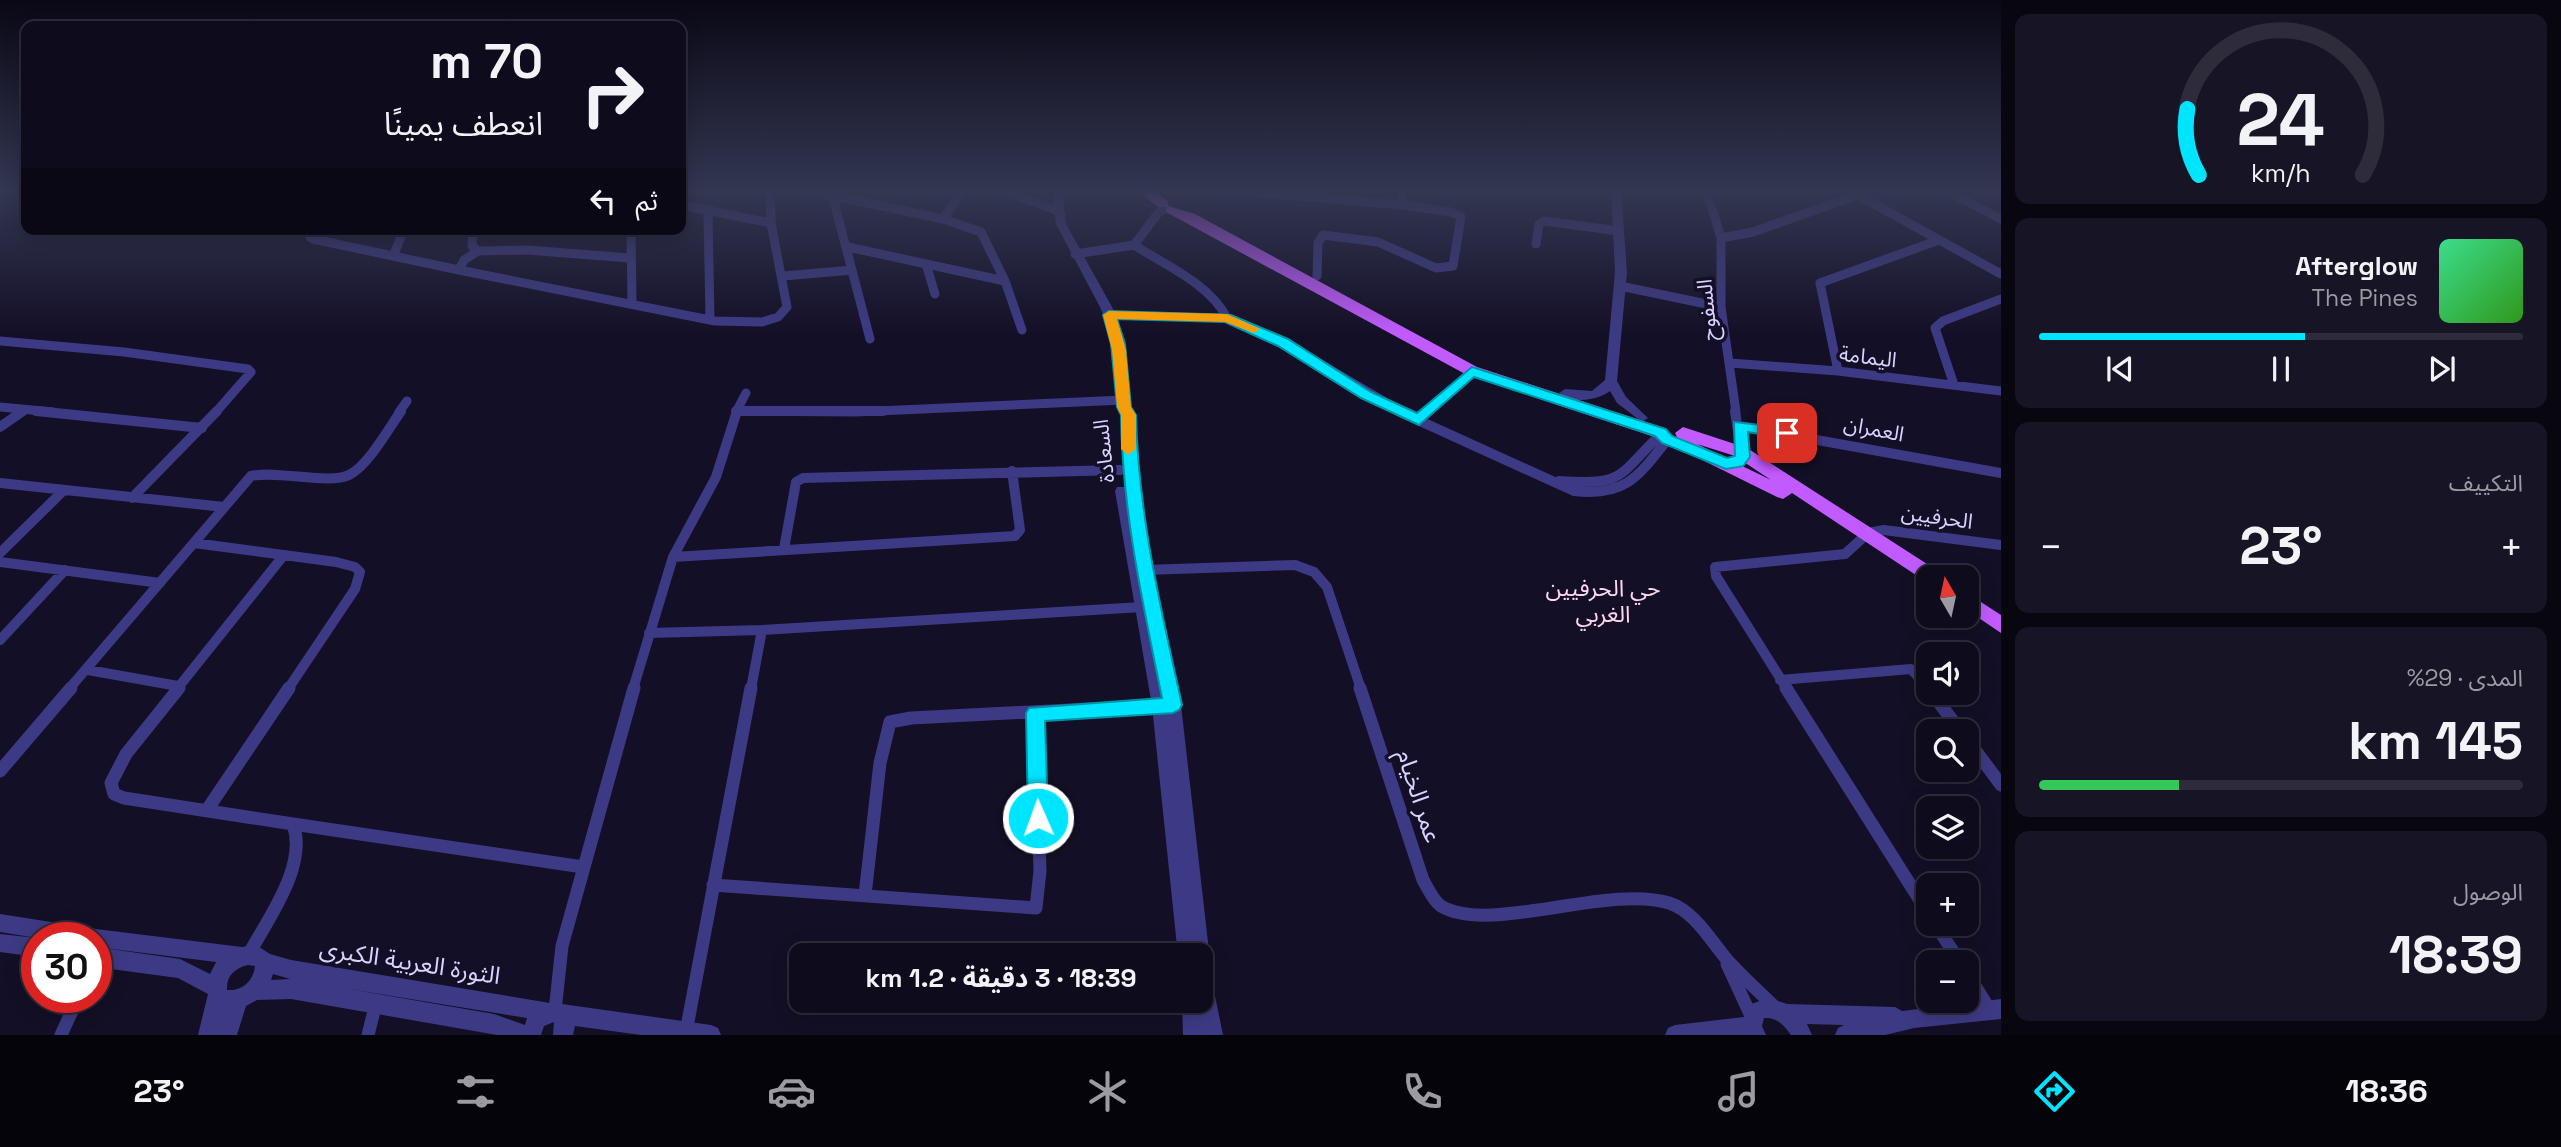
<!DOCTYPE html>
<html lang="ar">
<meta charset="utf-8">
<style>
body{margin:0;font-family:"Space Grotesk","Noto Sans Arabic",sans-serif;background:#171425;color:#f1f3f6;direction:rtl;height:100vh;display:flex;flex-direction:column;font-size:26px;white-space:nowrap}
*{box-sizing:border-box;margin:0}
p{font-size:23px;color:#9b9ba3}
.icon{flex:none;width:38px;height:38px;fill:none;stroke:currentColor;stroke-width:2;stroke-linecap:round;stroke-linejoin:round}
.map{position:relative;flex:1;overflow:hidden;direction:ltr}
.drawer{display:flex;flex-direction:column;gap:14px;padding:14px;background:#08060f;width:560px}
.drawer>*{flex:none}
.hud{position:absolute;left:21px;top:21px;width:665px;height:214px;border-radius:14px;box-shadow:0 4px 18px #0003,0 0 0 2px #2e2b3b;direction:rtl;background:#0e0b1c;color:#f1f3f6;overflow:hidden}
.needle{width:46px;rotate:351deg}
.buttons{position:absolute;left:1916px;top:565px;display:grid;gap:14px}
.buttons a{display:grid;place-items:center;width:63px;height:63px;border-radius:14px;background:#0e0b1c;box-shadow:0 4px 18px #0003,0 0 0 2px #2e2b3b;font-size:35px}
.speed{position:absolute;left:21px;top:922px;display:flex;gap:14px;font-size:35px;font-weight:700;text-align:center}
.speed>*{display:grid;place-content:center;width:91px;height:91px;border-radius:50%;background:#0e0b1c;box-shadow:0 4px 18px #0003,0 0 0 2px #2e2b3b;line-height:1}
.speed .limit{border:10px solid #d22;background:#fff;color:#111}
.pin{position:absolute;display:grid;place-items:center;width:60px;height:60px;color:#fff;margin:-30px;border-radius:14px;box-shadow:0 4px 10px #0006}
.me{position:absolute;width:77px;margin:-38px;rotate:358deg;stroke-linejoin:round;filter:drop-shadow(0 0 5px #0008)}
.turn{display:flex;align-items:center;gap:24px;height:147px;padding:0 28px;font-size:32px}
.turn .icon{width:91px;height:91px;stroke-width:2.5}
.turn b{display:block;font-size:49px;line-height:60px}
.then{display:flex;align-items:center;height:66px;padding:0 28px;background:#0003;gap:14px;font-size:26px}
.big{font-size:52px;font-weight:700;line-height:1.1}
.drawer .card{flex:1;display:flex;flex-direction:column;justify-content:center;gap:10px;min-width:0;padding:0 24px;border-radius:14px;background:#171425}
.drawer .dial{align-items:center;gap:0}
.dial svg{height:182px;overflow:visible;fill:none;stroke:#2e2b3b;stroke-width:7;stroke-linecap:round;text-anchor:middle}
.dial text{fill:#f1f3f6;stroke:none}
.song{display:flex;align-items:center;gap:21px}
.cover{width:84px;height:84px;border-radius:10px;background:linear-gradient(135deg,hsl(150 70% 55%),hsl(110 70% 35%))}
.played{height:7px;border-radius:4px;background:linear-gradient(90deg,#00e5ff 55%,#2e2b3b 55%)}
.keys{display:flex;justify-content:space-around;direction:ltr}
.heat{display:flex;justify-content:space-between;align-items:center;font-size:38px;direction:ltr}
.charge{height:10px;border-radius:5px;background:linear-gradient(90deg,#34c759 29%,#2e2b3b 0)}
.trip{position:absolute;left:789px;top:943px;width:424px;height:70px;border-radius:14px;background:#0e0b1c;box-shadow:0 4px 18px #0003,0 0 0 2px #2e2b3b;font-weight:700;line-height:70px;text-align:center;direction:rtl}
.tabs{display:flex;height:112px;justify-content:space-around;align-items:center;background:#06040b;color:#9b9ba3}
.tabs .icon{width:49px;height:49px}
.tabs .on{color:#00e5ff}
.tabs b{font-size:32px;color:#f1f3f6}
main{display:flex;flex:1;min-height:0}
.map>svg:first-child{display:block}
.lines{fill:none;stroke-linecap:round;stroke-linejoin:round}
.minor-far2{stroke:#3d3a85;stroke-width:9}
.minor-far1{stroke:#3d3a85;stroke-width:10}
.minor{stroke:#3d3a85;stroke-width:13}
.tertiary{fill:#3d3a85;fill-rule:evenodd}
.primary{fill:#c25bff;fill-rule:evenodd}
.route{fill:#00e5ff;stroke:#0095a6;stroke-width:2}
.slow{fill:#f59e0b}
.labels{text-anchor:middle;stroke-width:7;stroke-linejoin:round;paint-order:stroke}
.street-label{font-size:21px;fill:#d9d4ff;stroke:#130f26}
.neighbourhood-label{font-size:23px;fill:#ffd6f0;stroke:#130f26}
.near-street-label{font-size:24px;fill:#d9d4ff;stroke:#130f26}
</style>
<main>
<section class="drawer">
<div class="card dial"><svg viewBox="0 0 100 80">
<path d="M14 69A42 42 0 1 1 86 69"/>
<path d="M14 69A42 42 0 0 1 9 40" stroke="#00e5ff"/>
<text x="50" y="56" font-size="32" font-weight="700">24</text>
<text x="50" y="72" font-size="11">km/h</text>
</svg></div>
<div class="card">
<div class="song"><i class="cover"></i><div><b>Afterglow</b><p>The Pines</p></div></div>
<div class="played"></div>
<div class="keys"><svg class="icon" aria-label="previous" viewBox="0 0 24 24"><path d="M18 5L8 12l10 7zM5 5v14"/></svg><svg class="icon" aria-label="pause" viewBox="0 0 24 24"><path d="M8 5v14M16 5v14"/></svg><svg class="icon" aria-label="next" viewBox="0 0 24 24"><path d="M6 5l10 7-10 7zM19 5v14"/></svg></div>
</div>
<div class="card"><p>التكييف</p>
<div class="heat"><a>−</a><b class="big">23°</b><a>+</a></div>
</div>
<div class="card"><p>المدى · 29%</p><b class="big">145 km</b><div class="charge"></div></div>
<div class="card"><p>الوصول</p><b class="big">18:39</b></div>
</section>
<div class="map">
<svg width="2001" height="1035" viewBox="0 0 2001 1035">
<rect width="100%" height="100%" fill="#130f26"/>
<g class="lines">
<path class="minor-far2" d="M807,190L943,219L981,232L1005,281L1022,330
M1001,190L1059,211
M1228,190L1403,205L1401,190
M1701,190L1708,195L1721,238
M1945,190L2001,219
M1858,195L2001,274
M833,198L870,339
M681,205L771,223
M708,212L710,320
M943,219L963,190
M314,229L310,237L313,239L459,270
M473,229L472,246L478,251L527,250L630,258
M631,229L632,303
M1536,244L1539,224L1544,221L1619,231
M848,247L1005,281
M478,251L464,260L459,270L715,321L762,322L778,317L787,307L771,223L770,190
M394,254L404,229
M1075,254L1134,245L1159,212L1167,208
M926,264L935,294
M783,276L852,270
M1317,276L1318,243L1323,235L1378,242L1436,268L1453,266L1461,217L1451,212L1403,205
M1620,286L1721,307
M1109,315L1227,318C1210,284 1165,265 1134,245
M1227,318L1283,342L1402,412
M0,341L124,352L248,369L251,372L216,412
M1730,363L1838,371L2001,391
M1838,371L1820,283L1939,240
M1954,385L1935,328L1943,321L2001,299
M0,407L53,412
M736,411L855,412L1124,400
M20,412L24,410
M399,412L407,401
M736,412L746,393
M1427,412L1472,371
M1736,412L1721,307V238L1753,232L1871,190"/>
<path class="minor-far1" d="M36,411L202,428
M736,411H883
M1398,411L1574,491C1625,497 1638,477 1667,440
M1735,411L1741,452
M1419,420L1429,411
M1739,426L2001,473
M0,427L23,411
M1559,481C1626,486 1617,476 1661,434
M0,483L224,507
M132,498L217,411
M194,543L336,562L355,567L360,572L355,589L288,689
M784,549L796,482L803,478L1120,470
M0,553L62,492
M673,557L1015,536L1020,530L1012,471
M0,562L160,583
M1144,570L1295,565L1314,572L1327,587L1361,689
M649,633L762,630L1142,607
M0,640L65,570
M88,670L178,686
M1780,680L1911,669L1928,688
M69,689L251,476C278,470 329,485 349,475C368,466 389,428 401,411
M177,689L284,555
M633,689L673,557L716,477L737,411
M751,689L762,630
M1787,689L1716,576L1715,567L1845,554L1868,533L1884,530L2001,545"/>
<path class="minor" d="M179,688L126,754L111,783L114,794L124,798L293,824C308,866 268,918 249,954
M1360,688L1423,880C1428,888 1433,901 1441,906C1489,935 1608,884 1669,903C1695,911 1712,943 1729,962C1744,978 1759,992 1775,1007
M1786,688L1928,913
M1932,693L1961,732
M1967,739L2001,785
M0,771L71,688
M207,810L289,688
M293,824L583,867
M713,885L1036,908L1040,871L1035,713
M865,895L880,763L890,722L911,718L1167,705
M1935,924L1960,962
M1727,964L1752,1018
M1967,973L1990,1010
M555,1011L562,946L634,688
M686,1032L751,688
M61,1035L78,998
M368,1035L376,1003"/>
<path class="tertiary" d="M1052,190H1062L1066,224L1112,307L1121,329L1130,407L1134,415L1138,486L1151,570L1181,705L1213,986L1223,1035H1183L1182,1001H1200V956H1178L1152,706L1115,491L1117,487H1124L1122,415L1118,407L1109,329L1100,307L1056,224Z
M1611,190H1621L1627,272L1617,381L1626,397L1648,418L1642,422L1617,403L1610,391C1597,401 1572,404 1559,393L1565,389L1592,391L1605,380L1615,272Z
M0,914L96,929L242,947L256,945L270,954L291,960L550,1003L555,1001L562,1004L711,1025L718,1028L721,1035H641L575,1026L573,1035H553L554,1022L544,1026L541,1035H497L291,999L257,1000L246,1006L237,1035H198L208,994L178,978L96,967V947L180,959L210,974L216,962L96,947V938H37L0,932ZM248,965L255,966C253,982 242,991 227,990C226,976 235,968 248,965ZM273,974L290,979L271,980ZM343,988L527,1018L525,1025L494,1014Z
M0,934L37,938V957L0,952Z
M1769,998L1787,1004L1895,1007L1902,1011L2001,999V1019L1914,1028L1885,1035H1835L1838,1028L1844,1025L1807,1024L1812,1035H1791C1784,1025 1777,1017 1764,1018L1762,1026L1766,1035H1665L1668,1028L1675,1025L1744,1017L1748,1005Z"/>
<path class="primary" d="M1137,190H1152L1168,201V206L1195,214L1477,367L1667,429L1669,433L1667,437H1655L1467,375L1166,212V207H1158Z
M1683,427L1747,448L1941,573L1944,578H1928V583L1792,493L1783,499L1777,497L1674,446L1672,442L1677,437L1675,433ZM1697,444L1735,456L1771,480Z
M1967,593L2001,615V633L1967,610Z"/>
</g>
<linearGradient id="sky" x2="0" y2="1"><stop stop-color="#0a0815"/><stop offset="0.57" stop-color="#333752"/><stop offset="1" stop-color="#333752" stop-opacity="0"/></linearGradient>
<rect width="2001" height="335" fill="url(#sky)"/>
<path class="route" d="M1109,311L1231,315L1288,339L1371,392L1417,413L1472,367L1666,429L1672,436L1727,458L1735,456L1734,422L1787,428L1795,433L1787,439L1748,432L1750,457L1743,466L1726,469L1662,443L1655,436L1474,377L1419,425L1361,398L1278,346L1225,322L1117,319L1125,344L1131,407L1136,415C1138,514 1161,609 1182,705L1179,710L1173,713L1045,721L1048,818L1045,825L1038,828L1031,825L1028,818L1026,713L1029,708L1162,698C1143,604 1122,511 1121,415L1117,407L1111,344L1103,315Z"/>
<path class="slow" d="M1109,311L1227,314L1260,329L1254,333L1225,322L1117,319L1126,350L1131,407L1136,415V449L1128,455L1121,449V415L1117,407L1112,350L1103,315Z"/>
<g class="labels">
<g class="street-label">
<text transform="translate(1707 310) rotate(-95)" y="7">السفوح</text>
<text transform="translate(1868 357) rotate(7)" y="7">اليمامة</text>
<text transform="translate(1874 429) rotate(11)" y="7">العمران</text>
<text transform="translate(1104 451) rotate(-96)" y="7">السعادة</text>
<text transform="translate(1937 517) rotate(8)" y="7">الحرفيين</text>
</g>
<g class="neighbourhood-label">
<text x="1603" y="596">حي الحرفيين<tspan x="1603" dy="26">الغربي</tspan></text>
</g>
<g class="near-street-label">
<text transform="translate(1419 796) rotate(72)" y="8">عمر الخيام</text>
<text transform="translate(410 962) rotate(9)" y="8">الثورة العربية الكبرى</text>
</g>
</g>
</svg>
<div class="buttons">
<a><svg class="needle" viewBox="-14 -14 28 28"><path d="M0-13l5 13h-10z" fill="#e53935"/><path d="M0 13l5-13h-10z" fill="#9b9ba3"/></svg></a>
<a><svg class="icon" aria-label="sound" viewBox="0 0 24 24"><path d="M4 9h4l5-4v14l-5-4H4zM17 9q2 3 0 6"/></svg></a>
<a><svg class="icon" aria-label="search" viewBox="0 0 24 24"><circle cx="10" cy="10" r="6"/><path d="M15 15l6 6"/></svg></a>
<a><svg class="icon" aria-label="layers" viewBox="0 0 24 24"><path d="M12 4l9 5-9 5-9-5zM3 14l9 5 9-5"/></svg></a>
<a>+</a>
<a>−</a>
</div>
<div class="speed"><div class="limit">30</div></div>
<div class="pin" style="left:1787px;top:433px;background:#d93025"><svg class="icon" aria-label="arrive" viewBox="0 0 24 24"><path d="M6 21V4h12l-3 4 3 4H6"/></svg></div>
<svg class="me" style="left:1038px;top:818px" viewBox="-20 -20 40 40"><circle r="17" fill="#00e5ff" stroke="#fff" stroke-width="3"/><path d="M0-11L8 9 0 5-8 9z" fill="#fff"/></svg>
<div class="trip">18:39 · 3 دقيقة · 1.2 km</div>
<div class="hud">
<div class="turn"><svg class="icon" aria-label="right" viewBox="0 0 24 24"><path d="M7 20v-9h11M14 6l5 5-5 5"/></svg><div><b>70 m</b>انعطف يمينًا</div></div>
<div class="then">ثم<svg class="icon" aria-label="left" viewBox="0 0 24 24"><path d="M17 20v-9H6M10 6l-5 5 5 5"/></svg></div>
</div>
</div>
</main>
<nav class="tabs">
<b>18:36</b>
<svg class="icon on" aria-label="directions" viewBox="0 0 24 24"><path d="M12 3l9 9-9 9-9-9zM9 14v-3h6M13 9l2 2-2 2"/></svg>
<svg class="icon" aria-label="music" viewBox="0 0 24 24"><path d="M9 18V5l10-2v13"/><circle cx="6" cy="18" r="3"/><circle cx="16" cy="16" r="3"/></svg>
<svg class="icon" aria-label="phone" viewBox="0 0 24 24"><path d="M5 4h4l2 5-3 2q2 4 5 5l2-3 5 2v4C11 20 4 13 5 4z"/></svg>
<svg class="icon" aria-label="climate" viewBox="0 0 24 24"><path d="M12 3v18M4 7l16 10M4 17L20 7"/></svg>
<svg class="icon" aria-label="car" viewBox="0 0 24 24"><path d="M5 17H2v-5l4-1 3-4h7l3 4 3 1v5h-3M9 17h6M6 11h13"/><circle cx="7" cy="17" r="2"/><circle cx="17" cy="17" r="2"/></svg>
<svg class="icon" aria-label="filters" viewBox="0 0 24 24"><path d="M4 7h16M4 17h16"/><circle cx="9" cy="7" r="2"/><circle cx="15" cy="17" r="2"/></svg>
<b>23°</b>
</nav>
